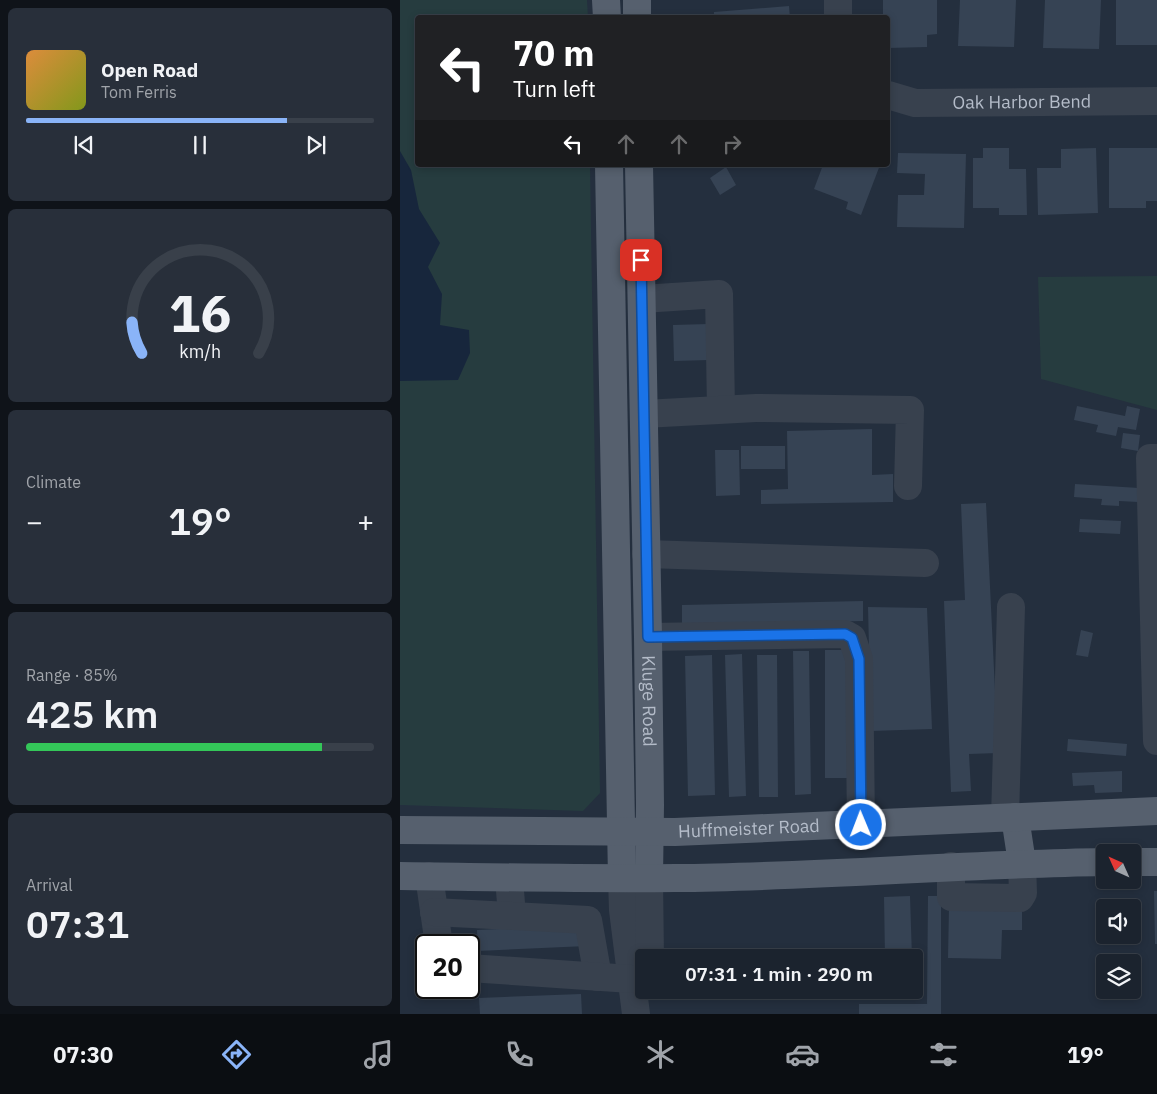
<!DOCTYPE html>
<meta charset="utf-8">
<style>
body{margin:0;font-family:"IBM Plex Sans",sans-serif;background:#282f3a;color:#f1f3f6;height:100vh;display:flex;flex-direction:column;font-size:19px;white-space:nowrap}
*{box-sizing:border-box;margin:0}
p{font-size:16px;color:#a0a4aa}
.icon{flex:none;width:28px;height:28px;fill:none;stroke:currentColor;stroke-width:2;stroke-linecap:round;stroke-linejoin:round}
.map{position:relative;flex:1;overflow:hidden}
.panel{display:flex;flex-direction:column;gap:8px;padding:8px;background:#0f1319;width:400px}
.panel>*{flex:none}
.banner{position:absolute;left:15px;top:15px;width:475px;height:152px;border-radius:5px;box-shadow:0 2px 8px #0003,0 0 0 1px #39404a;background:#202124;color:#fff;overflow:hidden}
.needle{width:32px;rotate:315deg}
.fabs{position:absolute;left:696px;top:844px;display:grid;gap:10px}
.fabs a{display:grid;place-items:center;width:45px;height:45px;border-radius:5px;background:#1b232e;box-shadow:0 2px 8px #0003,0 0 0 1px #39404a;font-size:25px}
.speed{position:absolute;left:15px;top:934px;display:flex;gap:10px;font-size:25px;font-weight:700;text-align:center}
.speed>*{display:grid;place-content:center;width:65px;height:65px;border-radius:50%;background:#1b232e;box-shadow:0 2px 8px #0003,0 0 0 1px #39404a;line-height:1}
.speed .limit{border:2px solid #111;border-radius:8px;background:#fff;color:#111}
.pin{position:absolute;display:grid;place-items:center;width:42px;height:42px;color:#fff;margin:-21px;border-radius:10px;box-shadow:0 2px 8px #0006}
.me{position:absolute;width:55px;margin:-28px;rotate:359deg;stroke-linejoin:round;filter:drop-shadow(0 0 4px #0008)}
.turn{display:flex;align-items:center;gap:18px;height:105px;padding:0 15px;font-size:22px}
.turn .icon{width:65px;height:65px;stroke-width:2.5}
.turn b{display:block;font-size:35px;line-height:42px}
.lanes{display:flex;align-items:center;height:48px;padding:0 15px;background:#0003;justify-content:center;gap:25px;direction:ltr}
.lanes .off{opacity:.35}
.big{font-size:38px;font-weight:600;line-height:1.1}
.panel .card{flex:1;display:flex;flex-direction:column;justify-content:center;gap:8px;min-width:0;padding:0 18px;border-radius:8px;background:#282f3a}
.panel .dial{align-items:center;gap:0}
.dial svg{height:130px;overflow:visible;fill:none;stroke:#39404a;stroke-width:7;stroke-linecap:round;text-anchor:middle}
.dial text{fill:#f1f3f6;stroke:none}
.song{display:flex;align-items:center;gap:15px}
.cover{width:60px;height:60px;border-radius:8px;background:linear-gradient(135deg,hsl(30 70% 55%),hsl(70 70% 35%))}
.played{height:5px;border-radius:2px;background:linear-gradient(90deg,#8ab4f8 75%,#39404a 75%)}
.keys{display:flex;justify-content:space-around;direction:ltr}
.heat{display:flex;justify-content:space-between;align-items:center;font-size:28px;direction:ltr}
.charge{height:8px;border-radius:4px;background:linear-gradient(90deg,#34c759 85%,#39404a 0)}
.trip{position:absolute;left:235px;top:949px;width:288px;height:50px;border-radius:5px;background:#1b232e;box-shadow:0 2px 8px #0003,0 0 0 1px #39404a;font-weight:600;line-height:50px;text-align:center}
.tabs{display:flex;height:80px;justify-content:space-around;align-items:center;background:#0b0e12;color:#a0a4aa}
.tabs .icon{width:35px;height:35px}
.tabs .on{color:#8ab4f8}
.tabs b{font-size:22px;color:#f1f3f6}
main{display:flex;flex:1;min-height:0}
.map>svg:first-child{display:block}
.green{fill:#263c3f}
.water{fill:#17263c}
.building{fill:#364354}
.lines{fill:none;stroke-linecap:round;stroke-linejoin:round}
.minor{stroke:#38414e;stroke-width:28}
.major{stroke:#56606e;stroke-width:28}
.route-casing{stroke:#114b97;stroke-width:12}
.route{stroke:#1a73e8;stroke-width:9}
.labels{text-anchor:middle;stroke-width:5;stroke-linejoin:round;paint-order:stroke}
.street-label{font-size:18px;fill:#b4bcc9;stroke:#1d2633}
</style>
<main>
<section class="panel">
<div class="card">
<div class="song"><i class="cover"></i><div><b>Open Road</b><p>Tom Ferris</p></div></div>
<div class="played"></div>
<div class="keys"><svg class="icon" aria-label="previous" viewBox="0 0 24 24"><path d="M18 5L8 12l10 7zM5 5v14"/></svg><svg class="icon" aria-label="pause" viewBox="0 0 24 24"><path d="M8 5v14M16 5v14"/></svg><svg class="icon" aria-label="next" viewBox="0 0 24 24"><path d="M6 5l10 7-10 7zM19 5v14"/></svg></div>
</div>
<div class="card dial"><svg viewBox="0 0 100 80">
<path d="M14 69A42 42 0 1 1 86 69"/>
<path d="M14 69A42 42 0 0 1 8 50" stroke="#8ab4f8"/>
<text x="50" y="56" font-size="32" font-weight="700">16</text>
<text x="50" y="72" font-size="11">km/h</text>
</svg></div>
<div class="card"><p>Climate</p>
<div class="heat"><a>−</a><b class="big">19°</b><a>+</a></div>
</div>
<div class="card"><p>Range · 85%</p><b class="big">425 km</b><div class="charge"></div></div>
<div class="card"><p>Arrival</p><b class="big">07:31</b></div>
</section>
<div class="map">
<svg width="757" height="1014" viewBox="0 0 757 1014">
<rect width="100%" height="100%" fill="#242f3e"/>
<path class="green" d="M0,0H187L188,17L18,18V165H190L200,793L183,811L0,805Z
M757,276V410L641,379L638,277Z"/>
<path class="water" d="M0,151L11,170L19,209L40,243L28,267L42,294L40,325L69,330L70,353L58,380L0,381Z"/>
<path class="building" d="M483,0H537V34L527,35V47L488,48V18H483Z
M560,0H616L614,47L558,46Z
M645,0H701L699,49L643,48Z
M716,0H757V45H716Z
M389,6L390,18H314V12Z
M583,148H609V169H626L627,215H599V208H573V158H583Z
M696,148L698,213L638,215L637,168H661V149Z
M709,148H757V201H746V208H709Z
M498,153L566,154L564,228L497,227L498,195H524L525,174L497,173Z
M423,165H480L461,215L446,209L448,202L414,189Z
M326,167L336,185L320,195L310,178Z
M308,324L309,360L274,361L273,325Z
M677,406L725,416L727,406L740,409L736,430L718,427L716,436L696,432L698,425L674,420Z
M472,429V475L493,474V502L361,504V490L388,489L387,431Z
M723,433L740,435L738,451L721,448Z
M341,446H385V469H341Z
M315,450H339L340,495L316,496Z
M675,484L739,488L738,502L719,501V506L701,505L702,499L674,497Z
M586,503L598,753L569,754L571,791L551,792L544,601L565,600L561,504Z
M680,519L721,521L720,534L679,532Z
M463,601V621L282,625V605Z
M468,607L527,608L532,729L471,731Z
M681,630L693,633L688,657L676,655Z
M425,650H449L450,778H425Z
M393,651H409L411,794L395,795Z
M342,654L346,796L329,797L325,655Z
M312,655L315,795L288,796L285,656Z
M357,655H377L378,797H359Z
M668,739L727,744L726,756L667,751Z
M722,771V792L695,793L694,785L673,786L672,773Z
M754,891H757V944H755Z
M510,896L512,958H485L484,897Z
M528,896H541V1014H459V1004H527Z
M549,907L622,908V930H602L601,959L548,958Z
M186,925L187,946L78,951L77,930Z
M181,994L182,1014H80L79,998Z"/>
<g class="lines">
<g class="minor">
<path d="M438,0V18"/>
<path id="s1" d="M488,95L515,103L757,101"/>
<path d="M242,299L319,294L321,409"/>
<path d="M244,414L356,408L510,410L508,486"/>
<path d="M757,458H750L757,741"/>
<path d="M246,554L525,563"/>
<path d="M248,637L445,634L452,638L459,659L461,825"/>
<path d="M605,818L611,607"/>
<path d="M551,866V897L616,898H620L623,893L622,863"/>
<path d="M29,876L39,945"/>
<path d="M109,878L112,916"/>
<path d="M222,878L223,910L236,1014"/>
<path d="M249,878L250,958"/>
<path d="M34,912L188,920L198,977"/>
<path d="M69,968L231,979"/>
</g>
<g class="major">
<path d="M206,0L207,18"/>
<path d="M237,0V18"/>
<path d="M209,165L222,878"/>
<path id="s2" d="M239,165L248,637L250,805L249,878"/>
<path d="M615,817L622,863"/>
<path id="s3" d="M0,830L275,832L757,811"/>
<path d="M732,862H757"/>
<path d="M0,876C92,877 184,879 275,878C419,877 562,864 705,862"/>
</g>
</g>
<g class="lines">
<g class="route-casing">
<path id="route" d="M241,260L248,637L445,634L452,638L459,659L461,825"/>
</g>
<use href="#route" class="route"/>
</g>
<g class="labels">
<g class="street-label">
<text dy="6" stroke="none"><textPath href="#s1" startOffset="135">Oak Harbor Bend</textPath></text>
<text dy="6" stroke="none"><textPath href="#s2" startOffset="536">Kluge Road</textPath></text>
<text dy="6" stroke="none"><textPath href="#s3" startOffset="349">Huffmeister Road</textPath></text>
</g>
</g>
</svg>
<div class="fabs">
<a><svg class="needle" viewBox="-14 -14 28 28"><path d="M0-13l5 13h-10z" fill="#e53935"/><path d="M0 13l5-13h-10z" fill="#a0a4aa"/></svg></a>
<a><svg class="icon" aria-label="sound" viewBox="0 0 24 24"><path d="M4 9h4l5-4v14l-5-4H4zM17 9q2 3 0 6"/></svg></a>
<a><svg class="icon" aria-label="layers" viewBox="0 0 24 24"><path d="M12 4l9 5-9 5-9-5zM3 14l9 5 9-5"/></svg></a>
</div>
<div class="speed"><div class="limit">20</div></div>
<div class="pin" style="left:241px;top:260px;background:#d93025"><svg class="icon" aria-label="arrive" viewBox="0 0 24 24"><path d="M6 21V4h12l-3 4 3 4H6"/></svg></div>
<svg class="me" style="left:461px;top:825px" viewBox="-20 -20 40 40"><circle r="17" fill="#1a73e8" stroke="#fff" stroke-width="3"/><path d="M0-11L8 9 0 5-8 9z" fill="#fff"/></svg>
<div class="trip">07:31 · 1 min · 290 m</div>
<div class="banner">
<div class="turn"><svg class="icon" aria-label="left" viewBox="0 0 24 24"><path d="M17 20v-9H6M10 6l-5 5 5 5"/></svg><div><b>70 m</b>Turn left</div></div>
<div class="lanes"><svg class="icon" aria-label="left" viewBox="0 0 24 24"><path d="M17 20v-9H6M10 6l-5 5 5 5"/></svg><svg class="icon off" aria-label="ahead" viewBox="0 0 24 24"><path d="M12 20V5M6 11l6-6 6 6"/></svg><svg class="icon off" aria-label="ahead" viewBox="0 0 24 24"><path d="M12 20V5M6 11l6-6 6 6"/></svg><svg class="icon off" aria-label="right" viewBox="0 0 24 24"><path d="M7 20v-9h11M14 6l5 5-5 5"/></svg></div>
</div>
</div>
</main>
<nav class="tabs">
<b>07:30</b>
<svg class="icon on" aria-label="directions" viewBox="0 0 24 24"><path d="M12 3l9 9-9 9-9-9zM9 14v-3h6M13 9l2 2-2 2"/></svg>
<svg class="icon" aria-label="music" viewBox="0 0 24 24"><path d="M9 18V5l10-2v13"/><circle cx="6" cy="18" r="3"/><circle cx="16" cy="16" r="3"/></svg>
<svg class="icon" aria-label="phone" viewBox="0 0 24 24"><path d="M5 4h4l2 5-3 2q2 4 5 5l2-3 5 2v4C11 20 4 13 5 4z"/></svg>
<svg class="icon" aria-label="climate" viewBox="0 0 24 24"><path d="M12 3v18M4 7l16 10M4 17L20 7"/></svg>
<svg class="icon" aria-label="car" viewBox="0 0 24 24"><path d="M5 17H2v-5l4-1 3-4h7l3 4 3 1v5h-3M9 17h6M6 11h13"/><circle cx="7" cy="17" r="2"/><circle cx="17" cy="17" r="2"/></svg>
<svg class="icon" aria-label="filters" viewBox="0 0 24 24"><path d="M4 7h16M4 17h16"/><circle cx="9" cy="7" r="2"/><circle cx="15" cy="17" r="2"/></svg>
<b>19°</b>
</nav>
